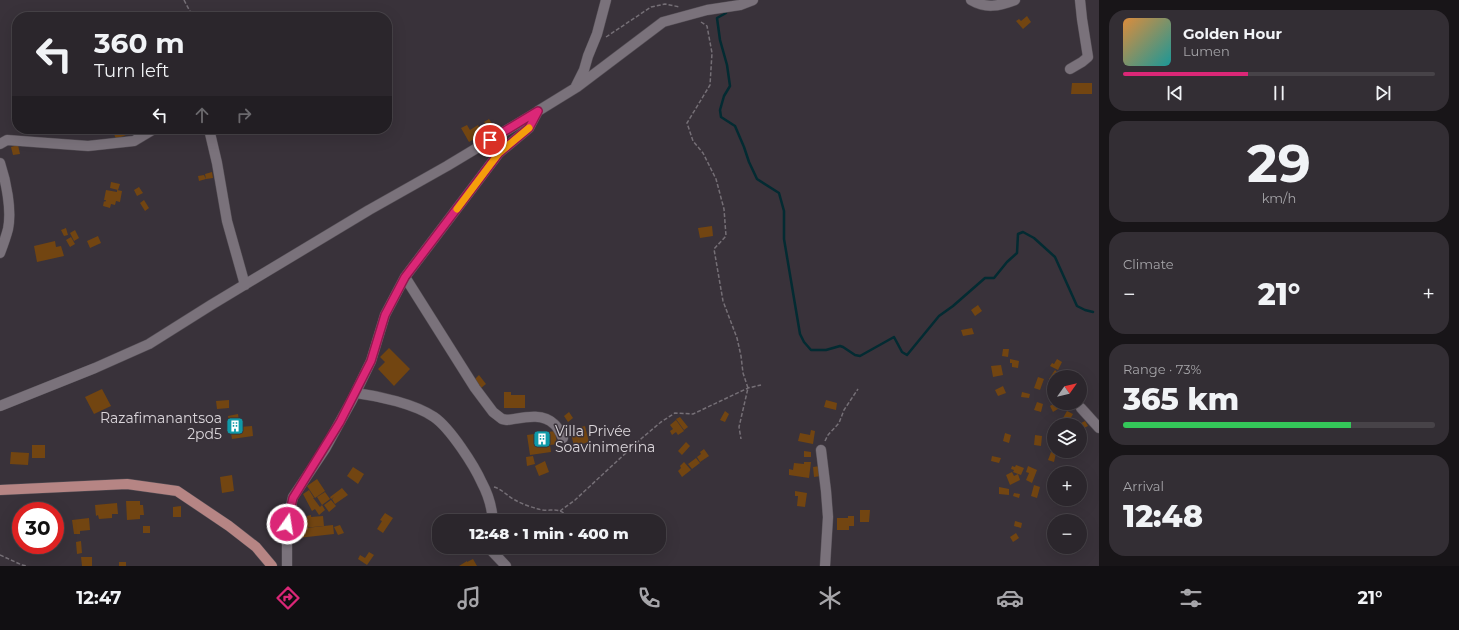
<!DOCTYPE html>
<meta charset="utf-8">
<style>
body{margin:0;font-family:Montserrat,sans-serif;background:#332e34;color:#f1f3f6;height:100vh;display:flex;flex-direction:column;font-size:15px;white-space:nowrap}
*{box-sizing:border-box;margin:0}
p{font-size:13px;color:#a6a5a9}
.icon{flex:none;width:22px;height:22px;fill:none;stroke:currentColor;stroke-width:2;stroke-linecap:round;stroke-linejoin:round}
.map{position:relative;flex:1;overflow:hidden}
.drawer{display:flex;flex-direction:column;gap:10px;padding:10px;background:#181518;width:360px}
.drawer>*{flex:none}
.guide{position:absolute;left:12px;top:12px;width:380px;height:122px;border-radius:16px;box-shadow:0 4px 16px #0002,0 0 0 1px #474348;background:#2b262c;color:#f1f3f6;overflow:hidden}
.needle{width:26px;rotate:56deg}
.buttons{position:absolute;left:1047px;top:370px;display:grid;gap:8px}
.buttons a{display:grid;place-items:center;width:40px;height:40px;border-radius:50%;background:#2b262c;box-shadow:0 4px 16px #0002,0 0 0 1px #474348;font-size:20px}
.speed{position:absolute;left:12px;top:502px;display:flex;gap:8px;font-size:20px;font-weight:700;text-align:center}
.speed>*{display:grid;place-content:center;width:52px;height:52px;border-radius:50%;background:#2b262c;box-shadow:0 4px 16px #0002,0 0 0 1px #474348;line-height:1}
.speed .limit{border:6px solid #d22;background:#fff;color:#111}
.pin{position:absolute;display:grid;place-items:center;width:34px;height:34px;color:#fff;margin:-17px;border:2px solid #fff;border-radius:50%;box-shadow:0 1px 4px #0007}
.me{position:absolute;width:44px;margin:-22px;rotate:13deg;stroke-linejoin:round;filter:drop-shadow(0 0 3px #0008)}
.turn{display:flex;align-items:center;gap:14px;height:84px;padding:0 16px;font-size:18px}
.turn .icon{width:52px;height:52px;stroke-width:2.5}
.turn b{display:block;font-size:28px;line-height:34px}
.lanes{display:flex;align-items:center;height:38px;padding:0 16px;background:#0003;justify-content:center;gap:20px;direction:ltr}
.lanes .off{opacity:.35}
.big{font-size:30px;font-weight:800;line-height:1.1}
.drawer .widget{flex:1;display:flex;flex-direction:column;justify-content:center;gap:6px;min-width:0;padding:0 14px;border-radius:16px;background:#332e34}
.drawer .dial{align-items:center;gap:0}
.dial b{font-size:52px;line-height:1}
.song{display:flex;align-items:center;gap:12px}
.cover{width:48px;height:48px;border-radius:6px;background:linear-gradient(135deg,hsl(30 70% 55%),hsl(180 70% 35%))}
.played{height:4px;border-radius:2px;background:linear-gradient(90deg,#db2777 40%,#474348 40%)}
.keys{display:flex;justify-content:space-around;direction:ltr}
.heat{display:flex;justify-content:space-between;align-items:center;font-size:22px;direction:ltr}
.charge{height:6px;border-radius:3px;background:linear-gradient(90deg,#34c759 73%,#474348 0)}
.trip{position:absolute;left:432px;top:514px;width:234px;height:40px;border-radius:16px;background:#2b262c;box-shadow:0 4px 16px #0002,0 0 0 1px #474348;font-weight:800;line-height:40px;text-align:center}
.tabs{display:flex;height:64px;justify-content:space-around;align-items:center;background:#110f12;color:#a6a5a9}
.tabs .icon{width:28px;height:28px}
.tabs .selected{color:#db2777}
.tabs b{font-size:18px;color:#f1f3f6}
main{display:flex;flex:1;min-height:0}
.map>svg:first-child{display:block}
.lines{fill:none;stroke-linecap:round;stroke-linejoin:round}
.stream{stroke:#032b32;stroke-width:2.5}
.building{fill:#724511}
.minor-casing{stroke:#544e55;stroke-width:11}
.major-casing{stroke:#544e55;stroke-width:11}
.path{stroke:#756f76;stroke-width:1.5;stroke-dasharray:4 2;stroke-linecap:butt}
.minor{stroke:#7a727b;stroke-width:10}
.major{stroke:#b68584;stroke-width:10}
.route-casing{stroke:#8e194d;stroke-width:10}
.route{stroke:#db2777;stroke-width:7}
.slow{stroke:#f59e0b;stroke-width:7}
.labels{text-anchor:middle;stroke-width:3;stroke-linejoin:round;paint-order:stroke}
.poi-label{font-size:14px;fill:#dad5da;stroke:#39323a;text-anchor:end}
</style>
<main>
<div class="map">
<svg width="1099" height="566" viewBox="0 0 1099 566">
<rect width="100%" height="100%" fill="#39323a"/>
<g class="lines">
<path class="stream" d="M726,13L717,18L720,40L727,65L730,86L724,96L720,110L721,117L735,126L744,147L749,162L757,179L779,193L784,211V239L800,334L804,342L811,350H826L840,346L843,347L855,355L860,356L894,337L902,352L907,355L939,316L953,306L985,278H994L1007,262L1017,253L1018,234L1023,232L1034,238L1055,257L1077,306L1085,310L1093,312"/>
</g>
<path class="building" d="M1027,16L1031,22L1023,29L1016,21L1019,19L1021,21Z
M1072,83H1092V94H1071Z
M387,102L392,114L387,116Z
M489,119L495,128L491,131L484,122Z
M467,125L470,130L478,125L483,134L469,142L461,128Z
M112,129H130L131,133L116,139Z
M18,145L20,154L13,155L11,147Z
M212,172L213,178L206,179L205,174Z
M204,175L206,179L199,181L198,176Z
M111,182L120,184L118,190L110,188Z
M139,187L143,193L137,196L134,190Z
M106,190L117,192V190L122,191L120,202L116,201L115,205L111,204L110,208L103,206L104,201L105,202L106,200H104Z
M144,200L149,208L145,211L140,203Z
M712,226L713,236L700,238L698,228Z
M66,228L68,235L64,236L61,230Z
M75,230L79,238L74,241L70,233Z
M98,236L101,243L90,248L87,241Z
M71,237L75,244L70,247L66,240Z
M55,241L56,247L61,246L64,256L37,262L34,246Z
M978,305L982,311L975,316L971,310Z
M972,328L974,334L963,336L961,330Z
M389,348L410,369L394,386L378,369L385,362L380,357Z
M1003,349H1009L1008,357L1002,356Z
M1010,359L1019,361L1018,368L1012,367V363H1010Z
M1057,359L1062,362L1058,370L1050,366L1052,363L1054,364Z
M1001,365L1003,375L993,377L991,366Z
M1055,370L1059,374L1057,377H1054L1053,382L1049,379Z
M479,375L486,384L481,388L475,379Z
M1038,377L1044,379L1040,390L1034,388Z
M1003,386L1006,393L998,396L995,390Z
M102,389L111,406L94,414L85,397Z
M504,392H511V395H525V408H504Z
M1022,392L1030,394L1029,398L1021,397Z
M229,400V408L217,409L216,401Z
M826,400L837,403L836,410L824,407Z
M1037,402L1043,404L1041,412L1034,410Z
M1055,403H1059L1061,407L1053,412L1050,406Z
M725,411L729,414L725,422L720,420Z
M1067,411L1073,414L1067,425H1059Z
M569,412L573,418L568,422L564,416Z
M238,414L240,427L252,426L253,436L232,439L228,416Z
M680,417L688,427L684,430L676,419Z
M676,420L684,431L678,435L676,432L672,435L670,431L673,429L670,425Z
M1085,421L1088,426L1080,430V425H1077Z
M585,426L589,442L574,446L570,430Z
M811,430L815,431L813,444L798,441L800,433L810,435Z
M555,431L557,444L550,445L551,452L530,455L527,435Z
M1005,433L1011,435L1009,443L1003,441Z
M1035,435L1042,436L1041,446L1034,445Z
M686,442L690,446L682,455L678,451Z
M32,445H45V458H32Z
M704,449L709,456L700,462L697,457L701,454L700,452Z
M804,451L811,452V457H804Z
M11,452L29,453L28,465L10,464Z
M1051,452L1056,453L1054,462L1048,460Z
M533,456L535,464L527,466L526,457Z
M992,456L1001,458L999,463L991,461Z
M696,458L700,463L692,469L688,464Z
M545,461L549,472L539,476L535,466Z
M684,462L691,470L682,477L678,471L681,468L680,466Z
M804,462H811L809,478L789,475V469L793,470L794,463L804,464Z
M1016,465L1024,468L1021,475L1013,472L1014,470L1011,469L1012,466L1015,467Z
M820,466L821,476L814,477L813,467Z
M1028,466L1037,470L1032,483L1026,480L1029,473L1026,472Z
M353,467L364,474L358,484L347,476Z
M1012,472L1014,476L1018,474L1020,480L1010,485L1006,475Z
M232,475L234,491L222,493L220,477Z
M317,479L325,491L315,498L307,486Z
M1034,485L1040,487L1037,498L1031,496Z
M999,487L1009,489V495L999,494Z
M342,488L348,495L335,504L332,499L334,497L331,499L330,497Z
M309,490L314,498L313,499H314L320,507L322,505L325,510L319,515L315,509L312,511L303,494Z
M795,491L807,493L805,507L797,506L798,496H795Z
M325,492L330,499L322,505L317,497Z
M1014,493L1020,494L1019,498L1013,496Z
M331,500L336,506L329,512L324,505Z
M126,501H140V505H143L144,515H140V519L127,520Z
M117,503L118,514H112V518L99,519L98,515L96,516L95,505Z
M181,506V517H173V507Z
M860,510H870L869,522H860Z
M385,513L393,518L383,533L377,529L382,521L380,520Z
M311,515V517L323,516L324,526L302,528L303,518H307V516Z
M848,516H854V526H849V530H837V518H848Z
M89,518L90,530L80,531V534H74L72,520Z
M1015,521L1022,523L1021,528L1014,526Z
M333,525L334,534L289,539L288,530Z
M340,525L344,533L338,535L334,527Z
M143,526H150V533H143Z
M1016,533L1019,538L1013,542L1010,537Z
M81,541L82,553L77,554L76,542Z
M369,552L374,555L367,565L358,559L360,555L365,558Z
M81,557H92V566H82Z
M473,559L477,566H459L467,561V562Z
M119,562H126V566H119Z"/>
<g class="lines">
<g class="minor-casing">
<path id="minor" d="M971,0C986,9 999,6 1015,0
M1070,69L1082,62L1088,57L1082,19L1080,0
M576,86L584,70L588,56L597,34L606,0
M209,129L217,163L227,221L245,285
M0,144L7,140L88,146L134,141L154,129
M0,163C6,181 12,210 8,229C6,237 3,245 0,253
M405,277L475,388L493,412L502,419L507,420C522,418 542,412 554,424C558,427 560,433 563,438
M356,393C379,396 415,404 434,417C450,428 474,465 482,483C488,494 492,509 493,521
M0,406L95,368L149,344L211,305L369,210L447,166L537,112
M1081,408L1099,428
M821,450L826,491L828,517L825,566
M488,547L506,566
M287,566V524L293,497L325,449L352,400L371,361L385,315L405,277L499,153L529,128L538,111L577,87L663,22L707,10L740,5L753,0"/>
</g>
<g class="major-casing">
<path id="major" d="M0,490L127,484L177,491L229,526L256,547L272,566"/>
</g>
<path class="path" d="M184,0L193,17
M701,22L707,26L712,53L710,85L687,123L693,141L703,153L716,179L724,209L726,236L714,249L723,301L737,338L741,356L743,373L748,388L739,427L741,439
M606,37L651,7L665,4L680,7
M825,441L828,435L839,423L844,410L858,389
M494,487C502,489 507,496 515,500C522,504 531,507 538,509C551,513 560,504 569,520L572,521
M560,511L575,500L642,438L661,422L675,413L693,414L748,388L761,385
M647,547L649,548
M0,555L22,565L27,566"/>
<use href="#minor" class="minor"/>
<use href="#major" class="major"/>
</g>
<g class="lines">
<g class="route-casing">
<path id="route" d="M287,524L293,498L340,422L371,361L385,315L405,277L499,153L529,128L538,111L490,140"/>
</g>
<use href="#route" class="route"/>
<path class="slow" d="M457,209L499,153L529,128"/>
</g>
<defs>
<g id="building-square" transform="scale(0.9)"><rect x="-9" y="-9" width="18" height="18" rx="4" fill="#0f9aa8" stroke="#39323a"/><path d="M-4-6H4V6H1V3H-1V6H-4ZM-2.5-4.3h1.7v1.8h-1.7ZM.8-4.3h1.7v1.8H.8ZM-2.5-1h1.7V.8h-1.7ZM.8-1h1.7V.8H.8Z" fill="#fff"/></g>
</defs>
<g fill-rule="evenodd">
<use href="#building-square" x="235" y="426"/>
<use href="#building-square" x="542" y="439"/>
</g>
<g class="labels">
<g class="poi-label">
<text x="222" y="423">Razafimanantsoa<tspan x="222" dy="16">2pd5</tspan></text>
<text x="555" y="436" text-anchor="start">Villa Privée<tspan x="555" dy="16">Soavinimerina</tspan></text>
</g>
</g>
</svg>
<div class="buttons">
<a><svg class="needle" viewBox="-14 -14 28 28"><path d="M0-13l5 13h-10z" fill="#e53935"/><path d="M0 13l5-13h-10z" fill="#a6a5a9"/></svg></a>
<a><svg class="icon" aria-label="layers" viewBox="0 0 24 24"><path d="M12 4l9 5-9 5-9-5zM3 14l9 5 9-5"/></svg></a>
<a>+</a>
<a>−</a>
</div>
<div class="speed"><div class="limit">30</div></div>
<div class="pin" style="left:490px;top:140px;background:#d93025"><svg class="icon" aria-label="arrive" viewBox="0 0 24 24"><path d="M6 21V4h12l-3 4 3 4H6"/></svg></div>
<svg class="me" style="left:287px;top:524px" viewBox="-20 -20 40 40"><circle r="17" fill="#db2777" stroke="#fff" stroke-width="3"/><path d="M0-11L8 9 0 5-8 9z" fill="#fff"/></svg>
<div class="trip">12:48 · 1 min · 400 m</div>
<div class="guide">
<div class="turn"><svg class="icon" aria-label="left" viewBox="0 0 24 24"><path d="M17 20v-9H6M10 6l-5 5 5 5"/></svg><div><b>360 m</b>Turn left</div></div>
<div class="lanes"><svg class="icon" aria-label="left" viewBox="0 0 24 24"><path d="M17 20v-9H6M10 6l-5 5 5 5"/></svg><svg class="icon off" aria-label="ahead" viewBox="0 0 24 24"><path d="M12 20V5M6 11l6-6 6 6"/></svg><svg class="icon off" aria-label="right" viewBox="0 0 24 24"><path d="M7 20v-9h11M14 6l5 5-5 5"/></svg></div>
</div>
</div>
<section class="drawer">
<div class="widget">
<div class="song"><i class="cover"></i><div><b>Golden Hour</b><p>Lumen</p></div></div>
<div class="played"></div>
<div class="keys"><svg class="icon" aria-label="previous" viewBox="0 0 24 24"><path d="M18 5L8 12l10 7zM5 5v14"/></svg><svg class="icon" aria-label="pause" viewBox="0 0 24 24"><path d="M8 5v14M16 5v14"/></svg><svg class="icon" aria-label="next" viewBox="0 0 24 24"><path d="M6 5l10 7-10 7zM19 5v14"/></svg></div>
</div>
<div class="widget dial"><b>29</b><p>km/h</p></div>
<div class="widget"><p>Climate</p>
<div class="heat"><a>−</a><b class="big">21°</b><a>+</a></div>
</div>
<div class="widget"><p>Range · 73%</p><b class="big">365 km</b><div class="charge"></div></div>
<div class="widget"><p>Arrival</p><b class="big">12:48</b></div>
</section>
</main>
<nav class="tabs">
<b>12:47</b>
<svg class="icon selected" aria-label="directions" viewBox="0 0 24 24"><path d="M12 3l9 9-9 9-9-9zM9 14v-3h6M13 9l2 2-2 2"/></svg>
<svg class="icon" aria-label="music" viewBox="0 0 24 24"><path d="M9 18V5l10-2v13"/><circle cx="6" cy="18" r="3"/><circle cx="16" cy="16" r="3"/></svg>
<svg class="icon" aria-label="phone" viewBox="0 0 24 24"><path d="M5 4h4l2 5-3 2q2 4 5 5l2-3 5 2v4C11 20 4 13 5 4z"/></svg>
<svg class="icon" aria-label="climate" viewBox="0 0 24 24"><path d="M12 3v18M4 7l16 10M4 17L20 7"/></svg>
<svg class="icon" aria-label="car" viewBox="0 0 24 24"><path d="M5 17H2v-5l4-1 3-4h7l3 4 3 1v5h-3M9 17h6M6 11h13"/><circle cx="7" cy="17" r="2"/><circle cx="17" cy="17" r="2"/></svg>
<svg class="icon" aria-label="filters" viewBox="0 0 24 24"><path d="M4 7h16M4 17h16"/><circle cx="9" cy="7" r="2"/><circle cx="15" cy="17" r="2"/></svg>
<b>21°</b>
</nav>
